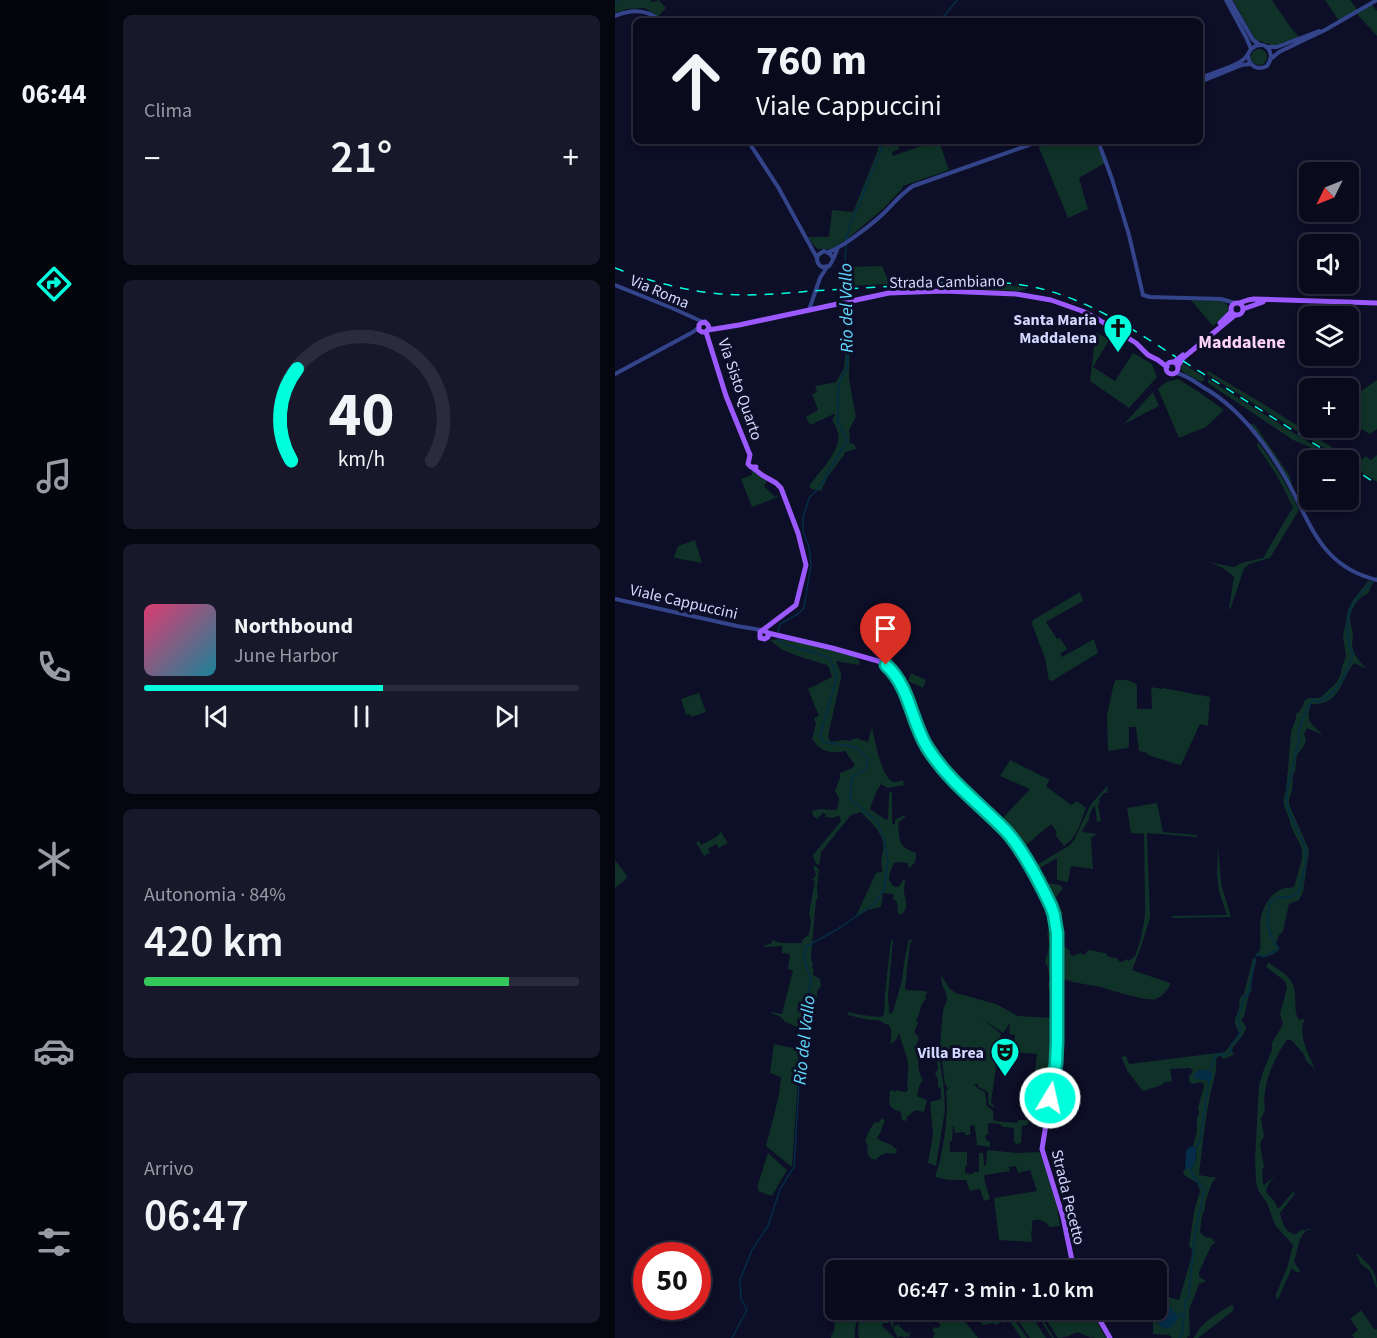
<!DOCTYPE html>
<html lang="it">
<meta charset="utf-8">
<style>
body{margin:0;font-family:"Source Sans 3",sans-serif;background:#18182a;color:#f1f3f6;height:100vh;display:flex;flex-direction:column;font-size:22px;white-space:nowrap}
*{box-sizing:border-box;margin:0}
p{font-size:20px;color:#999aa4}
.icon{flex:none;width:33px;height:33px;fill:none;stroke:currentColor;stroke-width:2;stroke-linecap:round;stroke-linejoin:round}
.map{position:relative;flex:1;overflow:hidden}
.panel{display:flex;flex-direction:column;gap:15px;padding:15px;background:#060610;width:507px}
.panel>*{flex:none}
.banner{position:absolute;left:18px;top:18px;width:570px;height:126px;border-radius:9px;box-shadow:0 3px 9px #0003,0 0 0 2px #2a2b3b;background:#0a0a1d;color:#f1f3f6;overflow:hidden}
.needle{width:39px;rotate:227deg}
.controls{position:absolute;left:684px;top:162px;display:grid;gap:12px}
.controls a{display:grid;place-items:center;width:60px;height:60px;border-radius:9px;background:#0a0a1d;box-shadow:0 3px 9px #0003,0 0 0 2px #2a2b3b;font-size:30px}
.speed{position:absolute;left:18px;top:1242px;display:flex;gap:12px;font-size:30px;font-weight:700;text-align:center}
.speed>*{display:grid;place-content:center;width:78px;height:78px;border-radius:50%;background:#0a0a1d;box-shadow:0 3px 9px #0003,0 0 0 2px #2a2b3b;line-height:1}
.speed .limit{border:9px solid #d22;background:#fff;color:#111}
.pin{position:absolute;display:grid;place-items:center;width:51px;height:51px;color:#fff;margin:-62px -26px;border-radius:50% 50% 50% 0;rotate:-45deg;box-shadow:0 0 6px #0007}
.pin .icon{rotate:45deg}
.me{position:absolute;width:66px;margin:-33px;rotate:9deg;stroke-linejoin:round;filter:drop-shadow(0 0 4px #0008)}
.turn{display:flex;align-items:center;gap:21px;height:126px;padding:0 24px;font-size:27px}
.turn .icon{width:78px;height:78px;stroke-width:2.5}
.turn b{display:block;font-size:42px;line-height:51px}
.big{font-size:45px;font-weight:600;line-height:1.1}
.panel .widget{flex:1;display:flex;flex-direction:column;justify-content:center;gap:9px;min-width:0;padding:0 21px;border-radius:9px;background:#18182a}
.panel .dial{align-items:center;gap:0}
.dial svg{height:156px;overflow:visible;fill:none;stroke:#2a2b3b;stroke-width:7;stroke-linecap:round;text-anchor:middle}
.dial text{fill:#f1f3f6;stroke:none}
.song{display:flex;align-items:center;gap:18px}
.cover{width:72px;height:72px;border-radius:9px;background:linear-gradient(135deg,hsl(340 70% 55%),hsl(190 70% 35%))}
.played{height:6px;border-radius:3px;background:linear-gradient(90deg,#00fddc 55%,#2a2b3b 55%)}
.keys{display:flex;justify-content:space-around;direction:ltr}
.heat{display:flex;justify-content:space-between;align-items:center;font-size:33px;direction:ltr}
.charge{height:9px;border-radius:4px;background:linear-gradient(90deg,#34c759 84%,#2a2b3b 0)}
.trip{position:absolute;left:210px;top:1260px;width:342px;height:60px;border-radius:9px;background:#0a0a1d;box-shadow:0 3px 9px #0003,0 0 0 2px #2a2b3b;font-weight:600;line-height:60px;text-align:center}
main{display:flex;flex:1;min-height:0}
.tab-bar{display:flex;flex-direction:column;width:108px;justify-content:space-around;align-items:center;background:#04040c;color:#999aa4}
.tab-bar .icon{width:42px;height:42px}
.tab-bar .on{color:#00fddc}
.tab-bar b{font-size:27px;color:#f1f3f6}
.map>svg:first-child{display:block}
.green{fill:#0f3128}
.water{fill:#052d47}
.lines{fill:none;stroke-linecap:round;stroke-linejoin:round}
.stream{stroke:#052d47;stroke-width:1.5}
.minor{stroke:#33448a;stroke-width:4}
.major{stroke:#9b59ff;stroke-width:5}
.rail{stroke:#00fddc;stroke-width:1.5;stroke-dasharray:9 8;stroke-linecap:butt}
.route-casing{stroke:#00a48f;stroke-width:15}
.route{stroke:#00fddc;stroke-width:10}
.labels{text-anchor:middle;stroke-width:6;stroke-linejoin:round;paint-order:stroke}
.street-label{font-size:16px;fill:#d2d8ff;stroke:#0d0e27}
.poi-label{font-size:16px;font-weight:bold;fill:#d2d8ff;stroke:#0d0e27;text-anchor:end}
.water-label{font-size:18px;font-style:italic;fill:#60daff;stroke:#0d0e27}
.neighbourhood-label{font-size:18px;font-weight:bold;fill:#ffd4f9;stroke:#0d0e27}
</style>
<main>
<nav class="tab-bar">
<b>06:44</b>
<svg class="icon on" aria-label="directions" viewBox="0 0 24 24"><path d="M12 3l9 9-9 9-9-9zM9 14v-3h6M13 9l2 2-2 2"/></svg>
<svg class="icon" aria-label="music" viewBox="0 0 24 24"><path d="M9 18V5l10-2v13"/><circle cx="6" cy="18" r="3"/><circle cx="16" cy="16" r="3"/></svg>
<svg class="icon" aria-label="phone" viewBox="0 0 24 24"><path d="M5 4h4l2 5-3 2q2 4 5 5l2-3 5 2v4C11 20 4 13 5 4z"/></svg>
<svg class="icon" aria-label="climate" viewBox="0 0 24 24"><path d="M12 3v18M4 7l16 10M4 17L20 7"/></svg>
<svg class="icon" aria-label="car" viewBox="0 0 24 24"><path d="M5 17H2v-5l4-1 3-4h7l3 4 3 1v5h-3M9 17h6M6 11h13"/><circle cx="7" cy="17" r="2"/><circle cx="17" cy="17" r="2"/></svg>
<svg class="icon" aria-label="filters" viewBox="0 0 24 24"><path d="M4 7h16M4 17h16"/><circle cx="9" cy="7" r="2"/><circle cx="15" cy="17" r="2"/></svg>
</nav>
<section class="panel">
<div class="widget"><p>Clima</p>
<div class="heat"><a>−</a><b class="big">21°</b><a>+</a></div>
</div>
<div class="widget dial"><svg viewBox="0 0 100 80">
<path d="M14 69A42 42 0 1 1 86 69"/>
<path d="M14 69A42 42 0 0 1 17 22" stroke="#00fddc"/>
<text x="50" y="56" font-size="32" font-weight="700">40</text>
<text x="50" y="72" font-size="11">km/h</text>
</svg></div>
<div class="widget">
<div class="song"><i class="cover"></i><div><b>Northbound</b><p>June Harbor</p></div></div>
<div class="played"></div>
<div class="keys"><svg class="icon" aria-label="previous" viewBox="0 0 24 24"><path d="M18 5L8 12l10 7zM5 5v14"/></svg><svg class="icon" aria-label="pause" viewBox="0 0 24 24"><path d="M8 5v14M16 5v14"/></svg><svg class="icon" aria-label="next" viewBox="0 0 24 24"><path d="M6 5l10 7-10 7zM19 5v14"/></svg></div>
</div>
<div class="widget"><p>Autonomia · 84%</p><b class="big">420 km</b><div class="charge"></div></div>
<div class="widget"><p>Arrivo</p><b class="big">06:47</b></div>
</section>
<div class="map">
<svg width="762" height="1338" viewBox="0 0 762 1338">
<rect width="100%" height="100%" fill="#0d0e27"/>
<path class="green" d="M0,0H35L38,2L44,0L51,8L43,17L30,8L13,9L0,13Z
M618,0H657L676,28L684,37L659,46L644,41L640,39L636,32Z
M710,0H735L743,11L724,21Z
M757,5L762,11V36L742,14Z
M636 57a8 8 0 1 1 16 0a8 8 0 1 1-16 0Z
M263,141H293L284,144V149L277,152L278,156L319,141H324L334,170L288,186L287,189L268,209L231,240L216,249H203L198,245L193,237H214L217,210L238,212L263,150Z
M435,141H480L490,163L464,178L473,209L453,218L423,145Z
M267,266L275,284L231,286L232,267Z
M352,283H379L412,288L410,289L405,291L322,287L319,284Z
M576,300L606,301L612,304L614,311L598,326Z
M233,306L235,332L234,379L241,417L234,430L235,437L234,442L240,445L241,449L230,452L229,455L212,478L206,491L196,489L194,486C203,473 227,450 223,433C222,428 219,424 217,419L220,415L219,414L195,425L191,417L203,410L197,394L202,392L200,386L221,382L229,368L231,346L228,337L232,336L229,307Z
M481,332L494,340L478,367L500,381L518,353L537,364L542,377L514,408L475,381Z
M567,363L589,377V380L586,382L568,372L566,368Z
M593,371L650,405L742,463L751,456L756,460L762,455V482L734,464V460H728L592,374Z
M563,379L584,392L609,410L591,427L564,438L543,389C549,382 554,381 563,379Z
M593,379L722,460H718L710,455L711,454L678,440L593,383Z
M762,380V429L755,434L734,422V399Z
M538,392L544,406L509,424Z
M633,423L640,425L674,475L679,491Z
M643,442C659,464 673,485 684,510L655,558L634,564L629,569L615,610L614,608L619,577C613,570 603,565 593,562L619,567L626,563L648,558L678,507L661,474L642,446Z
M136,470L152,481L149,486L160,497L162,495L163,497L137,507L126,479L137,475Z
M80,540L87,563L60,558L59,557L63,546Z
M753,581L759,582L756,586L753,594C743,596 735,610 735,620C735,625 738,630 738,634C738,640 736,643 738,649C740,657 746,663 752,669L739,663C725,681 725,706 696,704C690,721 696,724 708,735L692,728L689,734L691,741L689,746L682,755L680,772L678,775L677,791L674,800V804L694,850L688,892L684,900L674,904L668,931L664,935L661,943L665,949C658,956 650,959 640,955L645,950C646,942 645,935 645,926C645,911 654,892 670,888C673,888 676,888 679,887L687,859V849L676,826C674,812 664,805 671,791L676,732L681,718V714C696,703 680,697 705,698L722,682L726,673L727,667L731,656L728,637L733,610L738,600Z
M465,592L468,601L431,622L442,639L445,638L452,649L445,654L447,657L479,639L483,653L437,681L434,680L430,658L417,624L418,620Z
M164,639L179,642L182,641L241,657L245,662L243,665L221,661L226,673V678L213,736L215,741C222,743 228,738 234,741L241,738L253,742L257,727C260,739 266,779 279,782C282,782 285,781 288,780L289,785L273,788L266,784L261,792L255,809L271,820L273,819L274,793L277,791V822L278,825L280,824V820L289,815L291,816L283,823C285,841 282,846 301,853C301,859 301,863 295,867H293V863L283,862L279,863L275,872L274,880L278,886L283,887L286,884L288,880H290C290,883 289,889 289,891C290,901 295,907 286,915L283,913L282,902L278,899L279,894L268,893L266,907L253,910L242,917L241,916L261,873L268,871C263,859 270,854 268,843C266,830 254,821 246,812L236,815L206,852L204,866L200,862L198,855L226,821L225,817L223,816L218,818L210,817L211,814L208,813L202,819L198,816L197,811L205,809L221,810L223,806L224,798L220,791L225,778V773L237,768L240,765L230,751C215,754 206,752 197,739L201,724L199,718L204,716L193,689L217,677L215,670L212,665L183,656L166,649L155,640Z
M296,673L311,680L308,688L293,681Z
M501,680C508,679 518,680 522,685V709H537L536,687L547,689L548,688L595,697L593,726L585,724L566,765L561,764L533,755L532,753L524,751L521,727H514V746L513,748L493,751L492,715L499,683Z
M84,693L91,712L76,717L75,714L71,715L66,699Z
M395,760L435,780L431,786L456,805L462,801L471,808C466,821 462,838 449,846L440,835L442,832L436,824L409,847L402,837L386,820L415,789L385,776Z
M493,785L492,793H489L484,799L485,802L483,805L486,821L482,822L480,806C474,811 476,815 473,821C471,825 469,827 467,832L482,834L476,838L478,869L456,866L453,882L442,880V858L425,868V870L432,878L429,880V882L443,912L446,929L443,930L442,921L420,874V866L455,845L459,840L476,804Z
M542,803L548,832L582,835V837L532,833L535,918L526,947L517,970L555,983V986C551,991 548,996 541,999C531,1002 494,989 481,986C470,984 459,983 448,979L446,977L445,971L448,969L444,965L445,948L449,946L455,951V954L458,956L465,953L470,955L473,950C480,950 484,953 491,953L493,957L501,958L504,961L507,962L512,959L514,961C517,958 519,958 521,954C525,945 532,913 530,903L529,834L516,833L512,808Z
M106,832L113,843L104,848L101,844L93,849L95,853L89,856L81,842L84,841L86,845L101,837Z
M603,845L606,884L616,917L557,918V916L612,915L604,891L602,875Z
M0,860L12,876V878L0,888Z
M198,866H200L204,869L202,888L203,898L201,900L196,958L198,965L197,968L199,970L198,975L205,979L206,986L202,991V999L196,1010L195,1015L187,1029L170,1022L166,1017L156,1013V1012L167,1014L178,970L173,969L175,954L167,953V946L149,947V946L157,943V940L167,943H187V940L194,934L196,921L194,914L200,881L197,880L201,875Z
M434,883L445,885L448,888L441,897L448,914L446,916L443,905L433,887Z
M423,885L435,909L440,934L439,1060L434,1097L426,1107C422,1095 433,1098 419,1083L422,1054L398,1052L400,1035L394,1034L395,1023L388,1033L366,1018L386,1034L385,1038L398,1039L397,1050L384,1048L376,1102L380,1108L374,1105C371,1092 378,1093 363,1087V1084H359L362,1088L370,1092L372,1106L378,1111V1118L380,1121L402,1123L403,1120H413V1125L407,1126L406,1143L401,1144L399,1141V1128L388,1127L385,1124L373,1123V1134L370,1136L371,1140L375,1142V1147L362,1145L361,1134L359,1125L355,1126V1135H350V1132L340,1133L339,1126L338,1125L337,1141H335V1152H352V1166L350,1167V1173L358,1174V1172H364V1153H368L369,1165L371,1166L372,1151L373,1150L402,1153L425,1152L441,1200L445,1226L434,1227L433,1224C428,1221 424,1218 417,1221V1231H416L417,1242L384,1240L379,1198L422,1191L415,1170L403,1173L401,1166L394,1167L395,1171L370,1175L369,1178L375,1199L369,1201L365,1189L355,1191L351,1180H334L320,1177C328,1154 334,1116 331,1091L333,1089L330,1084L325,1046L328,1010L332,1000L331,993L327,984L326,975L335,989L341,993L381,1004L403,1016L436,1018L437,1009L435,1005L437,999L433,984L435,980L433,968L430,962C433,952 436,943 432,933C441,919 426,899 422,886Z
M278,939L273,996L274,1012L275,1014L278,1012L287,980L289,963L294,939L298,941L295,943L290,989L292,990L310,991L312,993L310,996L311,999C303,1007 307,1011 301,1020L303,1023L299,1032L304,1038L301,1046H304L306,1051C302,1060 302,1071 308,1080L304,1086L302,1096L312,1100L309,1112L300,1110L292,1117L291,1121L287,1120L286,1112C277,1109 272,1106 275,1096L274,1093L278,1089L279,1092L283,1090L287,1092H291L293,1089C291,1081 294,1072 293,1063C291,1053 287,1044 284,1033L281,1040L276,1044C275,1036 279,1031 273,1024H270L263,1020H254L233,1015V1012L246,1015L266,1017L269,1014L270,994L276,940Z
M638,958L641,959V962L636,984L637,990L634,994L629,1017L626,1020C628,1023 631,1025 631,1028C631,1032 621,1044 618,1047L617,1052L619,1054L617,1056L608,1059L606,1056L602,1057C600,1063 602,1069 600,1075C591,1107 588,1142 584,1175L595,1177H601L596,1185L590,1204V1209L587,1216L585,1232L590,1237L597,1238L600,1243L596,1246L584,1272V1277L590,1280V1282L584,1284L574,1310L575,1334L572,1338H557L554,1335L538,1334V1321L541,1320L543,1324L548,1305L542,1308V1294L564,1300L576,1259L577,1249L574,1246L579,1212L585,1191L582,1183L569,1175L568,1172L570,1169H576C581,1163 582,1156 581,1148L578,1146L582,1130V1118L584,1113L583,1108L589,1086L588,1083L585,1082L578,1084L575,1083L574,1076L578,1071L575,1068L555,1069L557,1081L548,1083L547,1085L528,1091L513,1072L506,1057L511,1056L514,1064L610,1052L624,1033C617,1018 620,1022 624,1008C625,1001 623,999 629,994Z
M653,962C660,968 671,973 676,981C684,993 677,1009 684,1020L689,1019V1021C683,1036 694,1055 700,1069L692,1062L688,1053L676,1040H672C659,1058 646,1087 650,1110L646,1119L649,1136L645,1144L649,1167L647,1170L648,1183L649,1185L669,1168C662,1174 652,1182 651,1192L659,1201L663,1209L679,1191L680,1194L665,1213C667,1222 670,1234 681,1234L688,1229L689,1231L693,1229L701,1230C697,1230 693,1229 690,1232C683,1238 682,1253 679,1262L686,1272H681L677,1268L663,1299L661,1298V1294L672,1268L678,1245L660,1225L652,1203L643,1190L641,1182L640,1159L644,1085L649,1069L657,1050V1043L668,1024L665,1014L672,988L670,981L651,967Z
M159,1044L183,1049V1078L177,1167L151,1146L164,1095L166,1077L155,1073Z
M324,1055L329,1088L330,1110L321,1166L313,1163L318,1134L315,1102L326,1099V1088L323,1087V1079L320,1074L323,1069L322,1060Z
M267,1118L270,1120L265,1133L262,1138C269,1144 274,1141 282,1150L280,1154C271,1152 267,1153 261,1160L255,1158L252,1152L253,1146L250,1141L255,1129L260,1122L263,1123Z
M153,1153L172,1170L157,1196L143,1191V1184Z
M741,1254H743C756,1267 762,1271 762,1289L755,1271L746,1264Z
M617,1305L619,1307L618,1311L587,1335L583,1338H578C583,1334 582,1330 587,1326C592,1320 610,1308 617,1305Z
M222,1310H254C242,1317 239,1324 240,1338H216V1335L218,1334Z
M285,1310L293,1313L286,1321L284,1320L286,1318L284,1315L279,1320L278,1326L279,1327L283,1324L291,1333L294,1332L295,1334L293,1338L291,1336L290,1338L285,1336L283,1338L275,1322V1317Z
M331,1310H341L363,1338H318L320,1334L317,1330L320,1327L323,1328L326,1325L319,1317Z
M355,1310H359L367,1318L369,1319L392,1310H407L410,1313L421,1310H475L491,1338H479L472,1333L478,1338C473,1338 469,1334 464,1333V1332C456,1334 451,1338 443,1338L425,1310L423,1312L439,1338H437L421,1313L417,1316L431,1338H415L400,1316L398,1318L412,1338H406L394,1320L389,1323L386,1322L380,1325L378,1323L368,1325Z
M746,1310L760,1330L762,1329V1338H739L737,1335L743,1330L735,1319Z
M271,1311L273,1314V1323H268L267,1326L278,1336L279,1338H244C242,1327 242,1317 255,1314L258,1319L264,1316L265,1313Z"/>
<path class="water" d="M584,1070H592L597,1073V1079L594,1081L579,1078V1074Z
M578,1146L581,1148C581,1156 581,1163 576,1169H570L571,1152L573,1148Z
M548,1305C556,1307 559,1310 563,1317C556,1337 537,1329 542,1308Z"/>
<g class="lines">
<path class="stream" d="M0,4L4,0
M325,21L342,0
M163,632L165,624L183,614L189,608L196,565L194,547L188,532V517L194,498L204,488L232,440L223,422V389L225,380L232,368L233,346L232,306L228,285L232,236L235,223L244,205L253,181L266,151V141
M641,956L644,954L648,957L653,955L663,949V947C651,933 652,920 654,903L663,897H675L683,893C687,880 692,864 691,851C688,836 677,822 673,808C669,796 674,783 677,771C681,759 678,752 685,740L683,735L687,720L695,703L699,700L704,702C723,693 732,673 738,654L734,646L732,624L734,615L736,607L744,595L762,577
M595,1072C597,1068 597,1061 600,1057C605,1049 617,1062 616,1045C621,1039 627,1035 625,1027C623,1020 622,1025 623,1017C625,1008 628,1009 628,998L632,996L635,987L640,958
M581,1148L585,1140L594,1081
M563,1317L568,1314
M117,1338L132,1310L126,1299L125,1280L137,1250L153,1226L165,1189L179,1167L184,1084L186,1029L196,980L189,959L191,947L226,927L260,903L269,889L273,861L269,839L262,821L235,799L237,777L251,769L253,760C239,740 230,747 209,742L205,736L222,677L216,661L210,656L171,645L164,640L163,637
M565,1338L568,1329L570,1301L574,1297L579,1241L589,1190L578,1176L576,1169"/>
<path class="minor" d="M611,0L632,39L636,49
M615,0L638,40L645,45
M0,16C16,9 32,9 46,21
M651,47H662L704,31
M657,58L664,52L710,30L762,0
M585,78C597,73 620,67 629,59C634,55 634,48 641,46C654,41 660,56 652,66C642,71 634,66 633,55
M585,82L627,65L635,64
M133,141L163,187L202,258
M483,141L497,179L514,235L528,295L535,297L606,299L620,303
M213,252C227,248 260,222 271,211C280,202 287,193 298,186L425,141
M218,258L215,254L209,251L203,255C201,260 202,264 207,267L214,266C217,263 220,255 222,250
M0,285L57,308L88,322
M194,310L205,278L212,267
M561,373C573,375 582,384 593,390C622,408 646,438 664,467C694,513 699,565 762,580
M0,374L78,332L83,328
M0,599L122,626L146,630"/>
<path class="major" d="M616 309a6 6 0 1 1 12 0a6 6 0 1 1-12 0Z
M624,303L633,300L639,299L762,303
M628,309L648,302
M605,323L616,312
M93,330L124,325L274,293L329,291L401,294L436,300L467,311L481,318L521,343L533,355L543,360L552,367
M91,332H87L84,330V325L86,323L90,322L93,325L94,328L91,332L111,396L135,455L133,464L136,467H141
M551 368a6 6 0 1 1 12 0a6 6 0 1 1-12 0Z
M559,362L568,355
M563,366L568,358L620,315
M138,468L147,475L161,483L166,488L183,533L191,565L181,605L145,632V638L150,639L153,637V633L148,630
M153,633L217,648L263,661L271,665L279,672L285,682L296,706L304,730L312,747L340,783L390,830L399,841L436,906L439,915L442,933V1052L433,1112
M423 1114a5 5 0 1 1 10 0a5 5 0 1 1-10 0Z
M432,1118L427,1149L448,1217L459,1270
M479,1310L495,1338"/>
<path class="rail" d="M0,268C31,280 63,289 96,293C130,297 163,294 196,291C230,289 263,287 296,285C337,282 378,279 419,287C472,299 516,328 561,357
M568,361L725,460
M734,466L762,484"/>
</g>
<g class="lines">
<g class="route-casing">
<path id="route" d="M271,665C295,687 296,721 312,747C333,781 364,803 391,831C409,851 424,881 436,906L439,915L442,933V1042L441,1063L435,1098"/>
</g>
<use href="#route" class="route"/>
</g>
<defs>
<g id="church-pin" transform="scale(1.5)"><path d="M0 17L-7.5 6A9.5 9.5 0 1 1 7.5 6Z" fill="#00fddc" stroke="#0d0e27"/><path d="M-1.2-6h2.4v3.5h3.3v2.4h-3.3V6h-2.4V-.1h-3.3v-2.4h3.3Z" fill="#111"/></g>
<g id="theatre-pin" transform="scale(1.5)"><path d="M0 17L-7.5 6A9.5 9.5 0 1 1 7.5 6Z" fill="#00fddc" stroke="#0d0e27"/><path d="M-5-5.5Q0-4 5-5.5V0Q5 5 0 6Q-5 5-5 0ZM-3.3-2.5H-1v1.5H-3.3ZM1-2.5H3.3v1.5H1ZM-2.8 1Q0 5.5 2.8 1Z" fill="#111"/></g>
</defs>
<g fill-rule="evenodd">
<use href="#church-pin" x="503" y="328"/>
<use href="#theatre-pin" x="390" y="1052"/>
</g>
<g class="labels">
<g class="street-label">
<text transform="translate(332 281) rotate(-1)" y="6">Strada Cambiano</text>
<text transform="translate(45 291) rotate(23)" y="6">Via Roma</text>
<text transform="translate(126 389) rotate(71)" y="6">Via Sisto Quarto</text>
<text transform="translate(69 601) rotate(13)" y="6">Viale Cappuccini</text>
<text transform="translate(454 1197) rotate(76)" y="6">Strada Pecetto</text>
</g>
<g class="poi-label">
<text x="482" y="325">Santa Maria<tspan x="482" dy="18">Maddalena</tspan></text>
<text x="369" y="1058">Villa Brea</text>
</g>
<g class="water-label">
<text transform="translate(231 308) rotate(-91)" y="6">Rio del Vallo</text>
<text transform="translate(189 1040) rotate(-84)" y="6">Rio del Vallo</text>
</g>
<g class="neighbourhood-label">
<text x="627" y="348">Maddalene</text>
</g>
</g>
</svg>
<div class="controls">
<a><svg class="needle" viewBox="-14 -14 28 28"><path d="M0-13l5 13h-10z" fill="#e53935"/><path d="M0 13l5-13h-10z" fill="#999aa4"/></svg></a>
<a><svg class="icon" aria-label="sound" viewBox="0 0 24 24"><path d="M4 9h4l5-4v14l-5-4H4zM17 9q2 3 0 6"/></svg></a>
<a><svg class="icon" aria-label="layers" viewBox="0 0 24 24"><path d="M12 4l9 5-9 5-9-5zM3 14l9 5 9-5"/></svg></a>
<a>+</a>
<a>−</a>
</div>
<div class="speed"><div class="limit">50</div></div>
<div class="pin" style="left:271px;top:665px;background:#d93025"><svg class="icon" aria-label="arrive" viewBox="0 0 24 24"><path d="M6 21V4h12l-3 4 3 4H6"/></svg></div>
<svg class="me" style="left:435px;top:1098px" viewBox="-20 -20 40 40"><circle r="17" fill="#00fddc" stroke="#fff" stroke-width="3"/><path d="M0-11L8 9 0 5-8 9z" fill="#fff"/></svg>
<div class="trip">06:47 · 3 min · 1.0 km</div>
<div class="banner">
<div class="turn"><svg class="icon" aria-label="ahead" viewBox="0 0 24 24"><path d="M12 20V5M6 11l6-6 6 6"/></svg><div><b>760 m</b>Viale Cappuccini</div></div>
</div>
</div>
</main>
